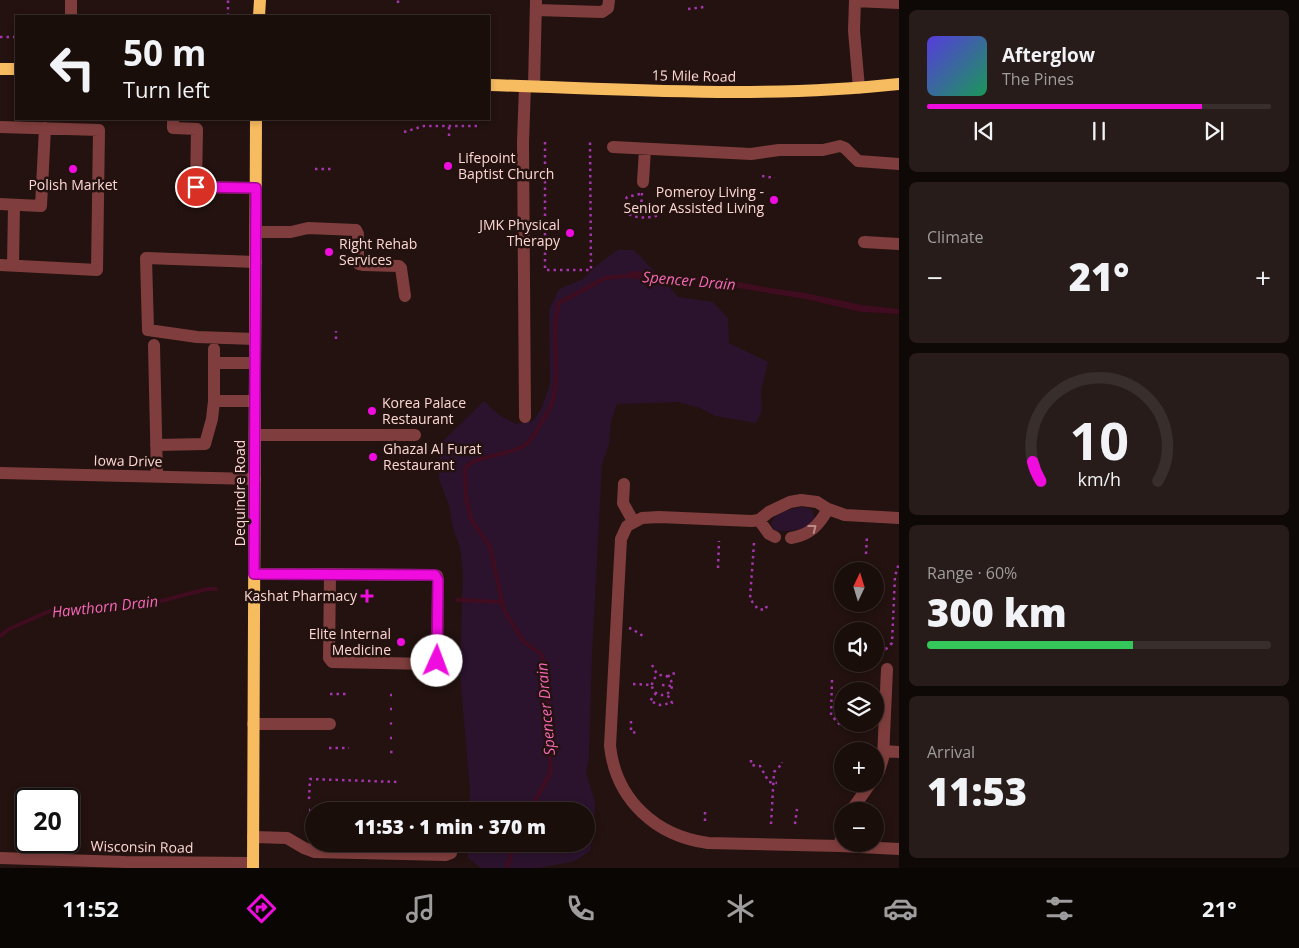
<!DOCTYPE html>
<meta charset="utf-8">
<style>
body{margin:0;font-family:"Open Sans",sans-serif;background:#271c19;color:#f1f3f6;height:100vh;display:flex;flex-direction:column;font-size:19px;white-space:nowrap}
*{box-sizing:border-box;margin:0}
p{font-size:16px;color:#9f9c9d}
.icon{flex:none;width:28px;height:28px;fill:none;stroke:currentColor;stroke-width:2;stroke-linecap:round;stroke-linejoin:round}
.map{position:relative;flex:1;overflow:hidden}
.panel{display:flex;flex-direction:column;gap:10px;padding:10px;background:#0e0806;width:400px}
.panel>*{flex:none}
.hud{position:absolute;left:15px;top:15px;width:475px;height:105px;border-radius:0px;box-shadow:0 2px 8px #0003,0 0 0 1px #382e2c;background:#1a0e0b;color:#f1f3f6;overflow:hidden}
.needle{width:32px;rotate:4deg}
.buttons{position:absolute;left:834px;top:562px;display:grid;gap:10px}
.buttons a{display:grid;place-items:center;width:50px;height:50px;border-radius:50%;background:#1a0e0b;box-shadow:0 2px 8px #0003,0 0 0 1px #382e2c;font-size:25px}
.speed{position:absolute;left:15px;top:788px;display:flex;gap:10px;font-size:25px;font-weight:700;text-align:center}
.speed>*{display:grid;place-content:center;width:65px;height:65px;border-radius:50%;background:#1a0e0b;box-shadow:0 2px 8px #0003,0 0 0 1px #382e2c;line-height:1}
.speed .limit{border:2px solid #111;border-radius:8px;background:#fff;color:#111}
.pin{position:absolute;display:grid;place-items:center;width:42px;height:42px;color:#fff;margin:-21px;border:2px solid #fff;border-radius:50%;box-shadow:0 1px 5px #0007}
.me{position:absolute;width:55px;margin:-28px;rotate:2deg;stroke-linejoin:round;filter:drop-shadow(0 0 4px #0008)}
.turn{display:flex;align-items:center;gap:18px;height:105px;padding:0 25px;font-size:22px}
.turn .icon{width:65px;height:65px;stroke-width:2.5}
.turn b{display:block;font-size:35px;line-height:42px}
.big{font-size:38px;font-weight:800;line-height:1.1}
.panel .widget{flex:1;display:flex;flex-direction:column;justify-content:center;gap:8px;min-width:0;padding:0 18px;border-radius:8px;background:#271c19}
.panel .dial{align-items:center;gap:0}
.dial svg{height:130px;overflow:visible;fill:none;stroke:#382e2c;stroke-width:7;stroke-linecap:round;text-anchor:middle}
.dial text{fill:#f1f3f6;stroke:none}
.song{display:flex;align-items:center;gap:15px}
.cover{width:60px;height:60px;border-radius:8px;background:linear-gradient(135deg,hsl(250 70% 55%),hsl(150 70% 35%))}
.played{height:5px;border-radius:2px;background:linear-gradient(90deg,#f00cde 80%,#382e2c 80%)}
.keys{display:flex;justify-content:space-around;direction:ltr}
.heat{display:flex;justify-content:space-between;align-items:center;font-size:28px;direction:ltr}
.charge{height:8px;border-radius:4px;background:linear-gradient(90deg,#34c759 60%,#382e2c 0)}
.trip{position:absolute;left:305px;top:802px;width:290px;height:50px;border-radius:25px;background:#1a0e0b;box-shadow:0 2px 8px #0003,0 0 0 1px #382e2c;font-weight:800;line-height:50px;text-align:center}
.tabs{display:flex;height:80px;justify-content:space-around;align-items:center;background:#0a0604;color:#9f9c9d}
.tabs .icon{width:35px;height:35px}
.tabs .on{color:#f00cde}
.tabs b{font-size:22px;color:#f1f3f6}
main{display:flex;flex:1;min-height:0}
.map>svg:first-child{display:block}
.green{fill:#2b132d}
.water{fill:#3f0c20}
.lines{fill:none;stroke-linecap:round;stroke-linejoin:round}
.stream{stroke:#3f0c20;stroke-width:4}
.path{stroke:#a535af;stroke-width:2.5;stroke-dasharray:2.5 4;stroke-linecap:butt}
.minor{stroke:#7f3e3d;stroke-width:12}
.major{stroke:#f7bb60;stroke-width:12}
.oneway{stroke:#be8a88}
.route-casing{stroke:#9c0890;stroke-width:12}
.route{stroke:#f00cde;stroke-width:9}
.poi-dot{fill:#f00cde;stroke:#23120f;stroke-width:2}
.labels{text-anchor:middle;stroke-width:5;stroke-linejoin:round;paint-order:stroke}
.street-label{font-size:14px;fill:#fdd7d3;stroke:#23120f}
.poi-label{font-size:14px;fill:#fdd7d3;stroke:#23120f;text-anchor:start}
.water-label{font-size:15px;font-style:italic;fill:#f767b7;stroke:#23120f}
</style>
<main>
<div class="map">
<svg width="899" height="868" viewBox="0 0 899 868">
<rect width="100%" height="100%" fill="#23120f"/>
<path class="green" d="M618,250H634L666,283L678,297L713,302L728,318L729,343L768,362L761,391L762,411L756,423L715,416L700,408L678,402L617,404L611,422L609,445L602,464L592,655L589,757L586,773L595,801L594,831L590,851L575,861L539,868H481L468,858V844H586V811H469L470,790L460,675L463,574L460,547L453,529L449,505L439,479L440,444L484,401L499,415L516,424L533,421L542,407L550,384L549,310L559,289L583,279L597,265Z
M800,507L808,508L813,511L815,520C805,531 788,533 774,530L771,524C774,512 789,510 800,507Z"/>
<path class="water" d="M633,271L724,279L764,287L806,293L862,305L899,309V314L861,312L805,299L707,283L647,278L631,279L629,272Z"/>
<g class="lines">
<path class="stream" d="M457,600L501,602
M0,636L9,629L52,610L86,605L142,606L207,589H216
M529,811L549,776L551,767L549,753L548,693L546,666L541,654L523,641L504,610L490,547L471,519L466,497L465,468C475,455 510,456 525,445C534,438 537,429 543,420C546,414 550,409 552,403C562,370 550,335 559,303L605,278L635,275
M507,868L514,844"/>
<path class="path" d="M398,3V0
M688,9L704,7
M228,16V0
M466,16V14
M0,37H16
M449,127V138
M404,132L424,126H477
M545,142V270H591L590,141
M315,169H332
M762,176L775,178
M642,193L641,208L643,217
M626,199L627,197L640,194
M625,210L626,213C637,219 651,219 663,213
M336,339V331
M754,543L750,599L758,609L765,610L768,604
M866,554L867,536
M718,568L719,541
M629,628L632,629L643,636
M879,649H886L892,643L895,576L899,563
M652,665L658,676
M652 685a10 10 0 1 1 20 0a10 10 0 1 1-20 0Z
M668,677L671,673L677,674
M832,680L831,715L841,726H851L855,730
M633,684L652,685
M662,685L672,686
M656,693L650,701L660,705L672,703L667,694
M330,694H349
M390,695H392
M390,709H392
M631,721V732L638,733
M390,723L392,724
M390,738H392
M329,748H349
M851,748L854,749
M390,752H393
M751,760V765L760,766L769,782L777,783
M309,799L310,779L399,782
M309,810H310
M705,821V808
M771,824L774,772L782,764V762
M795,824L797,809
M308,837V821"/>
<path class="minor" d="M855,0L854,31L859,88
M855,1L899,3
M536,10L602,12L608,8L609,0
M71,16V0
M525,86L523,142L525,417
M534,86L536,0
M173,119V128L197,129L196,187L256,188
M0,127L99,130L97,270L0,265
M613,147L751,154L779,150H823L840,146L845,148L858,161L899,164
M643,182L645,149
M0,204L41,206L45,128
M256,232H291L308,228L356,230L358,234V259L359,264L364,265L399,266L401,268L405,296
M864,242L899,244
M13,266L14,205
M255,339L197,337L148,330L146,258L256,262
M154,345L157,477
M214,349V401
M214,363H255
M255,435H415
M156,445L205,444L212,419L214,401H255
M0,473L255,479
M624,484L623,503L633,521
M899,518L845,515L828,509L817,502L801,500L790,502L769,512L759,520L752,521L659,517L642,518L627,526L621,539L610,746C616,800 656,836 708,843L840,846L899,849
M759,520L769,534L775,537
M791,538C810,535 819,525 828,509
M254,574H330L329,658L332,662L432,664L436,663L437,659L438,580L437,576L432,575L330,574
M253,724H330
M883,751L899,752
M875,777L879,771L883,758L887,669
M851,811L870,784
M253,837L287,838L304,848L315,852L446,855L451,853
M840,846L842,829
M0,858L125,862L253,863"/>
<path class="major" d="M259,16L260,0
M0,69H16
M489,85C625,89 763,99 899,84
M253,868L256,119"/>
</g>
<defs><path id="oneway-chevron" d="M-2-3.5L2.5 0L-2 3.5" fill="none" stroke-width="1.6" stroke-linecap="round" stroke-linejoin="round" transform="scale(1.25)"/></defs>
<use class="oneway" href="#oneway-chevron" transform="translate(813 528) rotate(-38)"/>
<g class="lines">
<g class="route-casing">
<path id="route" d="M196,187L256,188L254,574L435,575L438,580L437,661"/>
</g>
<use href="#route" class="route"/>
</g>
<g class="poi-dot">
<circle cx="448" cy="166" r="5"/>
<circle cx="73" cy="169" r="5"/>
<circle cx="774" cy="200" r="5"/>
<circle cx="570" cy="233" r="5"/>
<circle cx="329" cy="252" r="5"/>
<circle cx="372" cy="411" r="5"/>
<circle cx="373" cy="457" r="5"/>
<path d="M364.5 588.5h5v5h5v5h-5v5h-5v-5h-5v-5h5z"/>
<circle cx="401" cy="642" r="5"/>
</g>
<g class="labels">
<g class="street-label">
<text transform="translate(694 76) rotate(1)" y="5">15 Mile Road</text>
<text transform="translate(128 461) rotate(1)" y="5">Iowa Drive</text>
<text transform="translate(240 493) rotate(-90)" y="5">Dequindre Road</text>
<text transform="translate(142 847) rotate(1)" y="5">Wisconsin Road</text>
</g>
<g class="poi-label">
<text x="458" y="163">Lifepoint<tspan x="458" dy="16">Baptist Church</tspan></text>
<text x="73" y="190" text-anchor="middle">Polish Market</text>
<text x="764" y="197" text-anchor="end">Pomeroy Living -<tspan x="764" dy="16">Senior Assisted Living</tspan></text>
<text x="560" y="230" text-anchor="end">JMK Physical<tspan x="560" dy="16">Therapy</tspan></text>
<text x="339" y="249">Right Rehab<tspan x="339" dy="16">Services</tspan></text>
<text x="382" y="408">Korea Palace<tspan x="382" dy="16">Restaurant</tspan></text>
<text x="383" y="454">Ghazal Al Furat<tspan x="383" dy="16">Restaurant</tspan></text>
<text x="357" y="601" text-anchor="end">Kashat Pharmacy</text>
<text x="391" y="639" text-anchor="end">Elite Internal<tspan x="391" dy="16">Medicine</tspan></text>
</g>
<g class="water-label">
<text transform="translate(689 281) rotate(5)" y="5">Spencer Drain</text>
<text transform="translate(105 607) rotate(-6)" y="5">Hawthorn Drain</text>
<text transform="translate(546 709) rotate(-95)" y="5">Spencer Drain</text>
</g>
</g>
</svg>
<div class="buttons">
<a><svg class="needle" viewBox="-14 -14 28 28"><path d="M0-13l5 13h-10z" fill="#e53935"/><path d="M0 13l5-13h-10z" fill="#9f9c9d"/></svg></a>
<a><svg class="icon" aria-label="sound" viewBox="0 0 24 24"><path d="M4 9h4l5-4v14l-5-4H4zM17 9q2 3 0 6"/></svg></a>
<a><svg class="icon" aria-label="layers" viewBox="0 0 24 24"><path d="M12 4l9 5-9 5-9-5zM3 14l9 5 9-5"/></svg></a>
<a>+</a>
<a>−</a>
</div>
<div class="speed"><div class="limit">20</div></div>
<div class="pin" style="left:196px;top:187px;background:#d93025"><svg class="icon" aria-label="arrive" viewBox="0 0 24 24"><path d="M6 21V4h12l-3 4 3 4H6"/></svg></div>
<svg class="me" style="left:437px;top:661px" viewBox="-20 -20 40 40"><circle r="19" fill="#fff"/><path d="M0-13L10 11 0 6-10 11z" fill="#f00cde"/></svg>
<div class="trip">11:53 · 1 min · 370 m</div>
<div class="hud">
<div class="turn"><svg class="icon" aria-label="left" viewBox="0 0 24 24"><path d="M17 20v-9H6M10 6l-5 5 5 5"/></svg><div><b>50 m</b>Turn left</div></div>
</div>
</div>
<section class="panel">
<div class="widget">
<div class="song"><i class="cover"></i><div><b>Afterglow</b><p>The Pines</p></div></div>
<div class="played"></div>
<div class="keys"><svg class="icon" aria-label="previous" viewBox="0 0 24 24"><path d="M18 5L8 12l10 7zM5 5v14"/></svg><svg class="icon" aria-label="pause" viewBox="0 0 24 24"><path d="M8 5v14M16 5v14"/></svg><svg class="icon" aria-label="next" viewBox="0 0 24 24"><path d="M6 5l10 7-10 7zM19 5v14"/></svg></div>
</div>
<div class="widget"><p>Climate</p>
<div class="heat"><a>−</a><b class="big">21°</b><a>+</a></div>
</div>
<div class="widget dial"><svg viewBox="0 0 100 80">
<path d="M14 69A42 42 0 1 1 86 69"/>
<path d="M14 69A42 42 0 0 1 9 57" stroke="#f00cde"/>
<text x="50" y="56" font-size="32" font-weight="700">10</text>
<text x="50" y="72" font-size="11">km/h</text>
</svg></div>
<div class="widget"><p>Range · 60%</p><b class="big">300 km</b><div class="charge"></div></div>
<div class="widget"><p>Arrival</p><b class="big">11:53</b></div>
</section>
</main>
<nav class="tabs">
<b>11:52</b>
<svg class="icon on" aria-label="directions" viewBox="0 0 24 24"><path d="M12 3l9 9-9 9-9-9zM9 14v-3h6M13 9l2 2-2 2"/></svg>
<svg class="icon" aria-label="music" viewBox="0 0 24 24"><path d="M9 18V5l10-2v13"/><circle cx="6" cy="18" r="3"/><circle cx="16" cy="16" r="3"/></svg>
<svg class="icon" aria-label="phone" viewBox="0 0 24 24"><path d="M5 4h4l2 5-3 2q2 4 5 5l2-3 5 2v4C11 20 4 13 5 4z"/></svg>
<svg class="icon" aria-label="climate" viewBox="0 0 24 24"><path d="M12 3v18M4 7l16 10M4 17L20 7"/></svg>
<svg class="icon" aria-label="car" viewBox="0 0 24 24"><path d="M5 17H2v-5l4-1 3-4h7l3 4 3 1v5h-3M9 17h6M6 11h13"/><circle cx="7" cy="17" r="2"/><circle cx="17" cy="17" r="2"/></svg>
<svg class="icon" aria-label="filters" viewBox="0 0 24 24"><path d="M4 7h16M4 17h16"/><circle cx="9" cy="7" r="2"/><circle cx="15" cy="17" r="2"/></svg>
<b>21°</b>
</nav>
